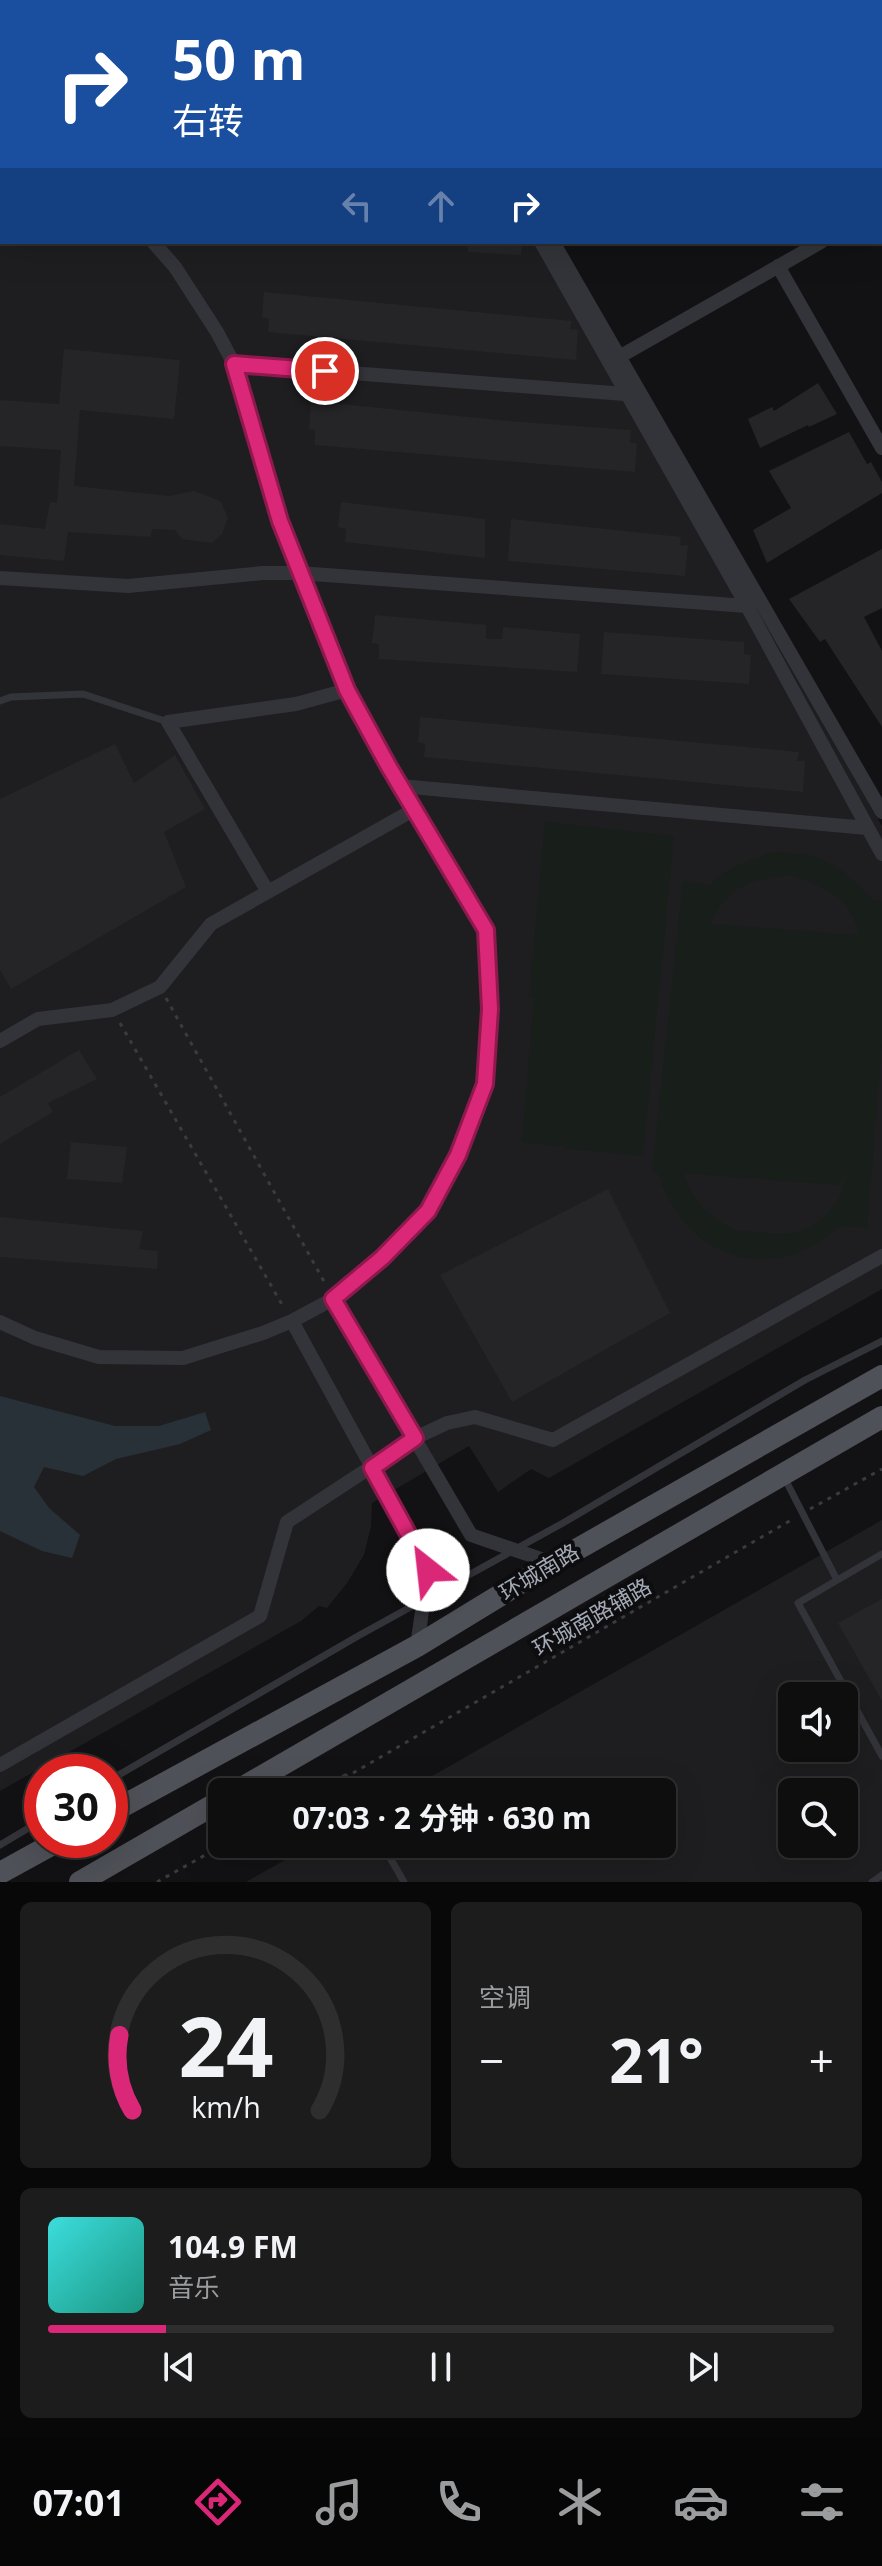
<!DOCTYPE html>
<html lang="zh">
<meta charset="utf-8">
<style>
body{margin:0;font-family:"Open Sans","Noto Sans SC",sans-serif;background:#1c1c1d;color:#f1f3f6;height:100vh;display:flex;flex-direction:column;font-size:30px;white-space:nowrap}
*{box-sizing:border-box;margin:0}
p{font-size:26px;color:#9b9c9e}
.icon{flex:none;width:44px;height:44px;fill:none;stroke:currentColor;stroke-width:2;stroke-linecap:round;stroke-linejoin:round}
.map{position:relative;height:1882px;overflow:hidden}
.sheet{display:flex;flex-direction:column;gap:20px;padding:20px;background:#080808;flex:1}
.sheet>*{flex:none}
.banner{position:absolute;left:0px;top:0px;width:882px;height:244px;box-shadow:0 8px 32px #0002,0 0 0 2px #2e2e2f;background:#1a4fa0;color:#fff;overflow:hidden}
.buttons{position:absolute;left:778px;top:1682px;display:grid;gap:16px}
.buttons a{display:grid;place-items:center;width:80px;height:80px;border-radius:12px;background:#0e0e0f;box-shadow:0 8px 32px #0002,0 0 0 2px #2e2e2f;font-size:40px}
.speed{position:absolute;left:24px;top:1754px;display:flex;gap:16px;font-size:40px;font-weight:700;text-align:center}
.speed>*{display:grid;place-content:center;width:104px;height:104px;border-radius:50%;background:#0e0e0f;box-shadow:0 8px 32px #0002,0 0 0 2px #2e2e2f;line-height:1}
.speed .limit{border:12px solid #d22;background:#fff;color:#111}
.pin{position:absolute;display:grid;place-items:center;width:68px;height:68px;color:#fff;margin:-34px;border:4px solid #fff;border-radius:50%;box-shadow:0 2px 8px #0007}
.me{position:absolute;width:88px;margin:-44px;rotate:331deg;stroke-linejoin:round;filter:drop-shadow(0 0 6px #0008)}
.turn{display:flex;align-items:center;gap:28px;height:168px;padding:0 40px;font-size:36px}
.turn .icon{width:104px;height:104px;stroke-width:2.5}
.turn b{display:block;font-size:56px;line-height:68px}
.lanes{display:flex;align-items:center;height:76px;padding:0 40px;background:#0003;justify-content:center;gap:40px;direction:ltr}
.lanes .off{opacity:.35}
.big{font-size:60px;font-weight:700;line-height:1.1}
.sheet .widget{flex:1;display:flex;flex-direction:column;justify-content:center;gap:12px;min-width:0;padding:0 28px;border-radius:12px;background:#1c1c1d}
.sheet .dial{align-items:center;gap:0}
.dial svg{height:208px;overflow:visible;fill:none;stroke:#2e2e2f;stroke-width:7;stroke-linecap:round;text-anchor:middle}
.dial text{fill:#f1f3f6;stroke:none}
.song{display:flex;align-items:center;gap:24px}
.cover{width:96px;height:96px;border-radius:12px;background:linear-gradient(135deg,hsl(180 70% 55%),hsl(170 70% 35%))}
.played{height:8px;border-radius:4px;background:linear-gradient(90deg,#db2777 15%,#2e2e2f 15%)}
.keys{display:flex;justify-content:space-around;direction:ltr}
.heat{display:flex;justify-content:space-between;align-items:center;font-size:44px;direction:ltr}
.sheet .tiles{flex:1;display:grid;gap:20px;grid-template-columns:1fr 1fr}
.widget:last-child{grid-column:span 2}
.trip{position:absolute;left:208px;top:1778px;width:468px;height:80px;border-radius:12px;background:#0e0e0f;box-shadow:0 8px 32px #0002,0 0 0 2px #2e2e2f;font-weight:700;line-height:80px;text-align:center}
.menu{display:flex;height:128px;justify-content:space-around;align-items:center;background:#060606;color:#9b9c9e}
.menu .icon{width:56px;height:56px}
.menu .current{color:#db2777}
.menu b{font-size:36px;color:#f1f3f6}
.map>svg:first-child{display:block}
.built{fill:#1e1e21;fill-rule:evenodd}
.green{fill:#181e19;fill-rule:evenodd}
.water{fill:#283138}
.building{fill:#252528}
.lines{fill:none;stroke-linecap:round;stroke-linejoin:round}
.path{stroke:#393b40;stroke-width:3;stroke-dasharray:4 6;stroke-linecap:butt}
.lane{stroke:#333439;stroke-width:7}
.street{stroke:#333439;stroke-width:14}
.primary{stroke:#4f5158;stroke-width:22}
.route-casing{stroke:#8e194d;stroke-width:20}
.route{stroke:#db2777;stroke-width:14}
.labels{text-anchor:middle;stroke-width:8;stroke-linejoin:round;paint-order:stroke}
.street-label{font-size:22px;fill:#a3a9b5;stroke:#0d0d0f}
</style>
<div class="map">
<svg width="882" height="1882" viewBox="0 0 882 1882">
<rect width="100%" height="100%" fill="#121214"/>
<path class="built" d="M0,0L407,2H2V242H550L882,826V1289L549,1478L531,1469L498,1492L469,1446L372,1503L371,1526L364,1555L347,1583L327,1608L319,1606L301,1621L0,1791Z
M882,1520V1882H246L313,1844H662V1792H404ZM792,1696H844V1748H792ZM792,1792H844V1844H792Z"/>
<path class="green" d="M545,822L674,836L643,1156L604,1152V1145L603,1152L564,1148L565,1119L562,1146L522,1142L534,998L529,997Z
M774,852C817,851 844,866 871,899L882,901V1045L867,1228L839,1226C773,1289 684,1258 658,1173L652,1172L683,881L711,885C725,866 752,859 774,852ZM789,875C823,886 851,896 859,935L710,924C727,885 749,880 789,875ZM846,1170C847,1196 825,1223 800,1231C787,1235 769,1234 756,1232C748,1231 738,1232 731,1228C707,1216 692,1198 683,1173L839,1185Z"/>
<path class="water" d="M0,1396L115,1426H159L205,1412L211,1430L180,1444L116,1459L83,1476L44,1467L34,1487L49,1508L80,1535L72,1558L42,1551L0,1531Z"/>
<path class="building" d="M468,242H522L521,255L468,252Z
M264,292L572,321L570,329L578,330L576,360L268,332L269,319L262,317Z
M64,349L180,360L174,419L80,410L74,486L169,496L194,491L211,497L221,502L228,518L222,534L212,543L182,539L175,530L153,529L150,537L68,532L64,561L0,555V524L45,529L50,502L57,503L61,450L0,446V400L59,404Z
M818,383L837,414L809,427L808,425L760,448L748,419L772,407L774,411Z
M311,401L508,421L631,430L630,443H637L635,472L315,445V430L309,429Z
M849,432L867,464L871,462L882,482V493L767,563L753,530L791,508L769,471Z
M341,502L485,519V558L345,542L346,529L338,527Z
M511,519L681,537L680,546L688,545L685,576L508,561Z
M882,549V608L864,617L882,651V727L825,639L820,642L789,599Z
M375,615L486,625V639H502L503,627L580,634L577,672L379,659V644L372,643Z
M604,632L744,642V654L751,655L749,684L601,674Z
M420,717L799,752L797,761H805L803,792L424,757L425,744L418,742Z
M115,744L134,783L175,755L205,809L164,832L186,887L11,989L0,970V799Z
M79,1050L97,1079L48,1103L53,1112L0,1144V1097Z
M71,1142L127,1147L122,1183L67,1179Z
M608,1189L670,1313L512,1402L440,1275Z
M0,1217L143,1231L139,1249L158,1251L157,1269L0,1257Z
M882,1599V1701L838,1623Z"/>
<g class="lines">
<path class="path" d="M166,998L326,1285
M120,1023L284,1308
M810,1509L882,1469
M353,1773L793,1519
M318,1792L335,1782
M157,1882L225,1844"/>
<path class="lane" d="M0,701L11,697L83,694L168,722
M785,1479L837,1580
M882,1554L798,1603L882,1756
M345,1777L353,1792
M110,1780L358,1636L563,1523L805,1380L882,1341
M382,1844L404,1882
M0,1845L42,1820
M872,1882L882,1875"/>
<path class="street" d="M300,0L315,2
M413,0L414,2
M774,0L777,2
M79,2L80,0
M880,100L882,102
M0,118L2,119
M880,208L882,207
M541,242L747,606L882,854
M553,242L882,812
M778,266L882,448
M619,357L821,242
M234,364L625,394
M0,578L128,586L263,573H299L747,606
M400,786L867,828
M268,892L168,722L296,704L347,690
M0,1041L38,1019L112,1010L160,987L211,924L415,809
M333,1299L471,1535L553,1563
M292,1321L428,1570L417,1646
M0,1322L35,1338L99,1357L183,1358L263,1333L292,1321L333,1299L382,1258L428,1211L458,1155L485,1084L490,1009L486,930L389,767L347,690L280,521L234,364L217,332L175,267L153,242
M0,1765L260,1616L287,1522L415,1438L447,1423L475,1417L553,1440L882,1256"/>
<path class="primary" d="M235,1792L882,1417
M110,1813L417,1646L553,1563L882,1376
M0,1873L60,1840
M80,1882L222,1800"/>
</g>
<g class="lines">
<g class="route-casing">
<path id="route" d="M325,371L234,364L280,521L347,690L389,767L486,930L490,1009L485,1084L458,1155L428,1211L382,1258L333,1299L415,1438L372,1468L428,1570"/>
</g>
<use href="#route" class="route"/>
</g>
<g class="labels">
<g class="street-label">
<text transform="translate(539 1572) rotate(-31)" y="8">环城南路</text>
<text transform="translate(592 1617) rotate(-30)" y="8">环城南路辅路</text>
</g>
</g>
</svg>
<div class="buttons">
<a><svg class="icon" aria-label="sound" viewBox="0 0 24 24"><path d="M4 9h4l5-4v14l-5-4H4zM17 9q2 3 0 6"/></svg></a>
<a><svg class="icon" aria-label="search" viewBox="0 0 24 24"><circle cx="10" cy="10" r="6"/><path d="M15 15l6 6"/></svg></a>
</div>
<div class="speed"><div class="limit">30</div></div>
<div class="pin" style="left:325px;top:371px;background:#d93025"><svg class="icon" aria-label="arrive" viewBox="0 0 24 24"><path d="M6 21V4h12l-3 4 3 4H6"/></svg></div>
<svg class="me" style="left:428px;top:1570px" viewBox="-20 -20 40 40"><circle r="19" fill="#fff"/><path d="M0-13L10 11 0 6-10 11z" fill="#db2777"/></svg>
<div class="trip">07:03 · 2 分钟 · 630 m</div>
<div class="banner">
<div class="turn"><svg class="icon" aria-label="right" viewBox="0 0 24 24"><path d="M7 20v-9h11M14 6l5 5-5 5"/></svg><div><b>50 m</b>右转</div></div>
<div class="lanes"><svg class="icon off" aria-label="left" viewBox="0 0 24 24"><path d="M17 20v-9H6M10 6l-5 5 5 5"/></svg><svg class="icon off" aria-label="ahead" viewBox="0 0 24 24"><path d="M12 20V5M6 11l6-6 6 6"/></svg><svg class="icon" aria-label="right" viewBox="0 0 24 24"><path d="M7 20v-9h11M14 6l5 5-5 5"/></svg></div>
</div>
</div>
<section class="sheet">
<div class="tiles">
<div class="widget dial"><svg viewBox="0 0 100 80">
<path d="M14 69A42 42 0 1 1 86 69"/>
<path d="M14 69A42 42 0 0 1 9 40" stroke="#db2777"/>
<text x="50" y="56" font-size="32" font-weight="700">24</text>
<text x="50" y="72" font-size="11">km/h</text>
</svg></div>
<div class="widget"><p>空调</p>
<div class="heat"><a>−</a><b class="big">21°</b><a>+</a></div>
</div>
<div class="widget">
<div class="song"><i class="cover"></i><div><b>104.9 FM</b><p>音乐</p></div></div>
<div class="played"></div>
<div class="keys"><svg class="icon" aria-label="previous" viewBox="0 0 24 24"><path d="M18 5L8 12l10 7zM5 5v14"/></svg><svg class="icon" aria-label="pause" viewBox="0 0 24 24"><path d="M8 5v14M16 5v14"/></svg><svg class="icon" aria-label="next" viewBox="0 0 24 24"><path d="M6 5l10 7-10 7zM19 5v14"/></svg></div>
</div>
</div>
</section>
<nav class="menu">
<b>07:01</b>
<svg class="icon current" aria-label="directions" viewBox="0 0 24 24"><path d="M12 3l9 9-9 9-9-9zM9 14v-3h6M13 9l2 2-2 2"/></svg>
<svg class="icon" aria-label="music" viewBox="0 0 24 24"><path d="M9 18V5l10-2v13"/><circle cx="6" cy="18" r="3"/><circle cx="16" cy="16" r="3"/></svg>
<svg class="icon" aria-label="phone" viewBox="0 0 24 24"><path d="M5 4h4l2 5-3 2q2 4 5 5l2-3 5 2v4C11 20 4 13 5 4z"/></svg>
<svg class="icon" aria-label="climate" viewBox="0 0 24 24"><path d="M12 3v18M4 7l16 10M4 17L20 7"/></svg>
<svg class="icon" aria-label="car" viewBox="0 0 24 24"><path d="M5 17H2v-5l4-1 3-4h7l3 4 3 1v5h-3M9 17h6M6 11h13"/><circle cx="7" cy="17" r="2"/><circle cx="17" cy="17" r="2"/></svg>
<svg class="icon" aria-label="filters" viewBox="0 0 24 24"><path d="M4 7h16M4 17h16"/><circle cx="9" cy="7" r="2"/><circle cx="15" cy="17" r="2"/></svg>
</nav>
